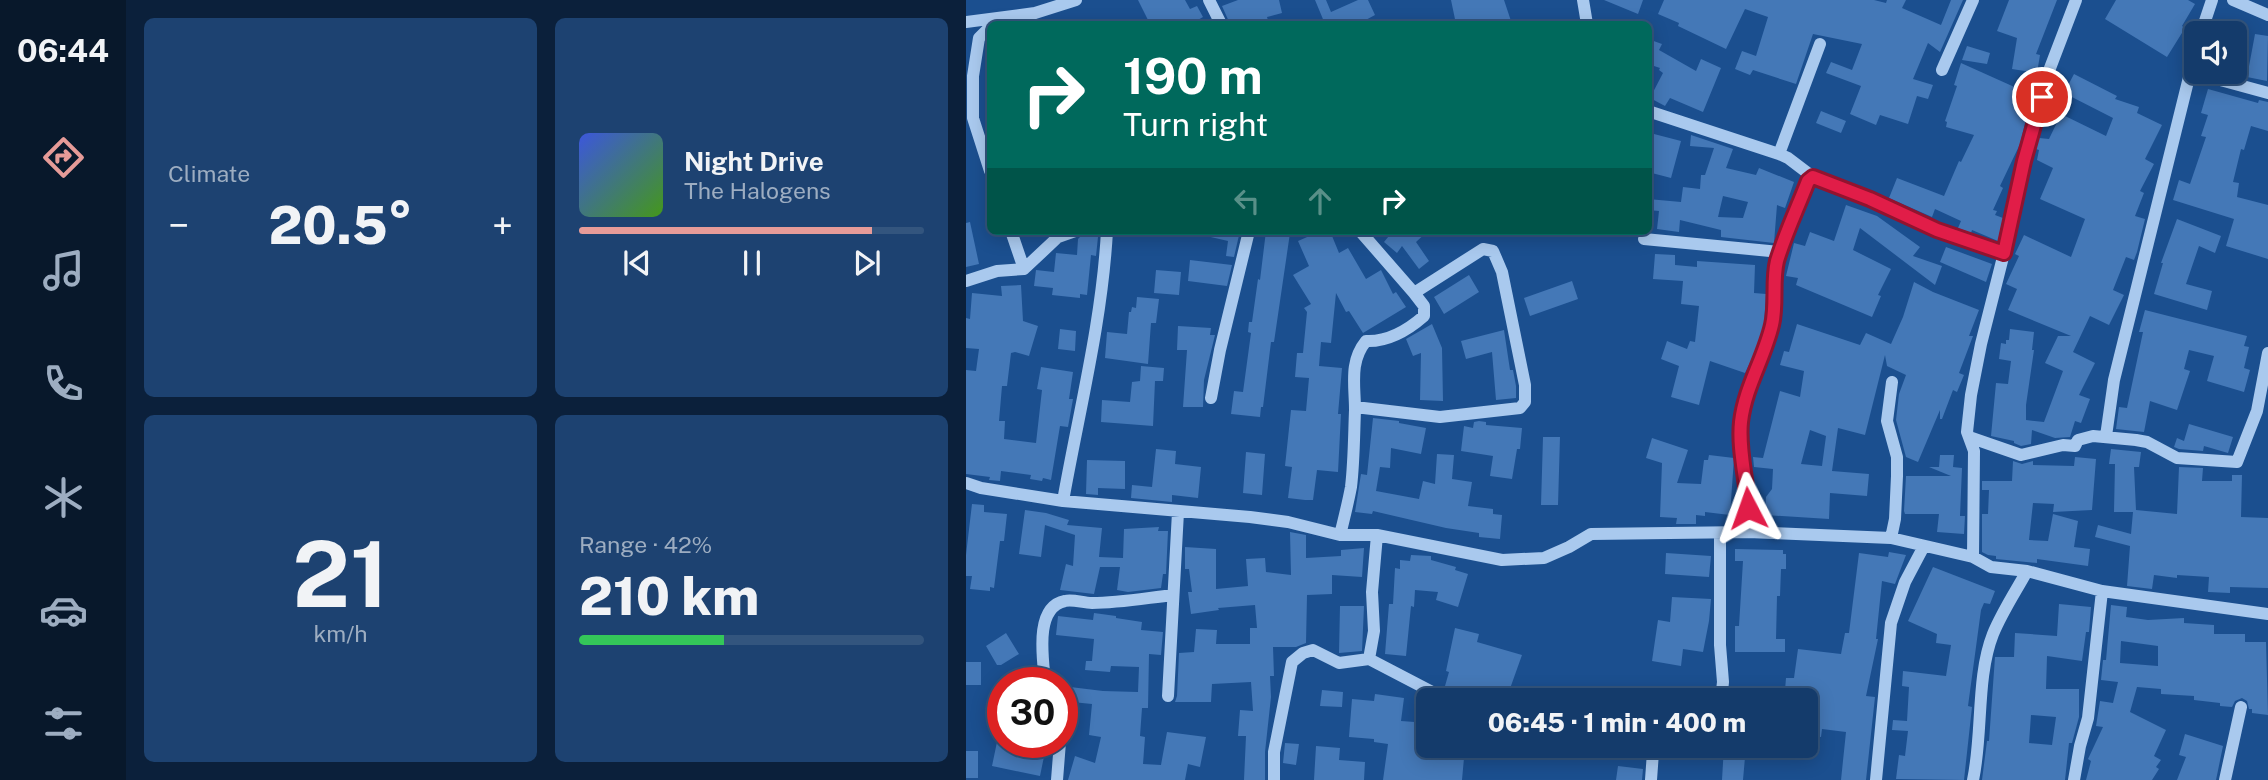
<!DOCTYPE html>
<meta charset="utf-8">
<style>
body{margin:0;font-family:"Public Sans",sans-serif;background:#1d4271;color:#f1f3f6;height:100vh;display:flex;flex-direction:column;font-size:26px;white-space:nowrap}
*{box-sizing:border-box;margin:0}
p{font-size:23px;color:#9dadc1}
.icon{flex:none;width:38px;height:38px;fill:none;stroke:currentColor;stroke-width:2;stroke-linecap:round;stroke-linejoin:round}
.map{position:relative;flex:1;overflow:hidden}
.details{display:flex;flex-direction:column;gap:18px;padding:18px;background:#0b203b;width:840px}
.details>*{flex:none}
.guide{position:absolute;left:21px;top:21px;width:665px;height:214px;border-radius:10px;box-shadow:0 4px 18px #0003,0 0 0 2px #33557e;background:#00695c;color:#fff;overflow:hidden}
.buttons{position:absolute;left:1218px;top:21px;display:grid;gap:14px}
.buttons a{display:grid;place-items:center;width:63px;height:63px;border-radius:10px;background:#143b6b;box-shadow:0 4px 18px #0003,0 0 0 2px #33557e;font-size:35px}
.speed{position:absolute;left:21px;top:667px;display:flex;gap:14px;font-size:35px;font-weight:700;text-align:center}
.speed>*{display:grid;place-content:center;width:91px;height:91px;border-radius:50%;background:#143b6b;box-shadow:0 4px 18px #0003,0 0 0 2px #33557e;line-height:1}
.speed .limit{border:10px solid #d22;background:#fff;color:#111}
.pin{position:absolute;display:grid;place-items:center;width:60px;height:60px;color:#fff;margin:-30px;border:4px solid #fff;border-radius:50%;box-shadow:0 2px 7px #0007}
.me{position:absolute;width:77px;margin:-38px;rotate:356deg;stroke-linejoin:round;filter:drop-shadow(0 0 5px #0008)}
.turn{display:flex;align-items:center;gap:24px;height:147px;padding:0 21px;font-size:32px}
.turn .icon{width:91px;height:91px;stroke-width:2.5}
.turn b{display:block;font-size:49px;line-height:60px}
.lanes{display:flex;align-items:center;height:66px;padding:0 21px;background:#0003;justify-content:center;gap:35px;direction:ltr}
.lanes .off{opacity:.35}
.big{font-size:52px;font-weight:800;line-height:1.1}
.details .tile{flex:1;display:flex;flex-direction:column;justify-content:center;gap:10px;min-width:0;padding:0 24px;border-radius:10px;background:#1d4271}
.details .dial{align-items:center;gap:0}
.dial b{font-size:91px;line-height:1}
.song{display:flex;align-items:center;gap:21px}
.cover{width:84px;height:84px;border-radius:10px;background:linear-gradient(135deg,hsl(230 70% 55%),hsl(100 70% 35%))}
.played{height:7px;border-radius:4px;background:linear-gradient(90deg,#e69b98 85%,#33557e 85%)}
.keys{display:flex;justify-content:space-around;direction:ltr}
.heat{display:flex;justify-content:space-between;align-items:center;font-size:38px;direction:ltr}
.charge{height:10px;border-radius:5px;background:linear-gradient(90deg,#34c759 42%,#33557e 0)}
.details .tiles{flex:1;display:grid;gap:18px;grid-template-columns:repeat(2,1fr)}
.trip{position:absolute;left:450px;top:688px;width:402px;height:70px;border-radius:10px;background:#143b6b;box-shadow:0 4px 18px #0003,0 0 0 2px #33557e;font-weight:800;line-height:70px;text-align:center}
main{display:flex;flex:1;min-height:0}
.dock{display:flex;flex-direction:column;width:126px;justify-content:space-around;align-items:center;background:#08182b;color:#9dadc1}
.dock .icon{width:49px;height:49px}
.dock .active{color:#e69b98}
.dock b{font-size:32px;color:#f1f3f6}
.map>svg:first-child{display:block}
.building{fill:#4478b7;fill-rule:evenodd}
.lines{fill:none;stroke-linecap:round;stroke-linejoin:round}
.minor{stroke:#a9c9ee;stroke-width:12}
.route-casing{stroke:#92132f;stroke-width:18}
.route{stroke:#e11d48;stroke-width:12}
</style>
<main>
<nav class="dock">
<b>06:44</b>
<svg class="icon active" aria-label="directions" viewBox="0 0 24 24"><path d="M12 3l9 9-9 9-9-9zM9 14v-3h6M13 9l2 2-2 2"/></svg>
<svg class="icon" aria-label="music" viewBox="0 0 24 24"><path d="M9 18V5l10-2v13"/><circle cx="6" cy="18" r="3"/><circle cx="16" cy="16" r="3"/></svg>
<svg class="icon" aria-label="phone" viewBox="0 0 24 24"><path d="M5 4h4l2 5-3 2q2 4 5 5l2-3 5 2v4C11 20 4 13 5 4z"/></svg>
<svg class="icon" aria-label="climate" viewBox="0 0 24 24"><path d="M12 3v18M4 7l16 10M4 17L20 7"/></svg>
<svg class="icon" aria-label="car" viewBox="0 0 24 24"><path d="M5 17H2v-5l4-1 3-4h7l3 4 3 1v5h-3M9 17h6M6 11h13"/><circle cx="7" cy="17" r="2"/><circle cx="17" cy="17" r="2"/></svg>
<svg class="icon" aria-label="filters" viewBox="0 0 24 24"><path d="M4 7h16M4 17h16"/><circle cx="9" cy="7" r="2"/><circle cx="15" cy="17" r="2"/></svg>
</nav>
<section class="details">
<div class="tiles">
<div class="tile"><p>Climate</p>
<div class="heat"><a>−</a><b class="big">20.5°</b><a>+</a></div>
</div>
<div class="tile">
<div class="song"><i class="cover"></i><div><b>Night Drive</b><p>The Halogens</p></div></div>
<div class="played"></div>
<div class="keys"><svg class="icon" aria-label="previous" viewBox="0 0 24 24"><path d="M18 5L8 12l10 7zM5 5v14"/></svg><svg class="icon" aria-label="pause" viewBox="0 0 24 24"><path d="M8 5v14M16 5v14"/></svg><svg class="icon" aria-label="next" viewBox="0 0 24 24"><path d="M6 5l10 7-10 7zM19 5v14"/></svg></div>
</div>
<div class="tile dial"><b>21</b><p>km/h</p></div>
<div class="tile"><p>Range · 42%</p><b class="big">210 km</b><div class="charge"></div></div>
</div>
</section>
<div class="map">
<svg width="1302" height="780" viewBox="0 0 1302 780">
<rect width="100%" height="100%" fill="#1b4f8f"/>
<path class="building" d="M172,0H219L224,9L231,6L237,17L230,21L232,24H184Z
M272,0H313L316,13L301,17L303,24H264L256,6Z
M349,0H360L365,12L392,0H402L409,15L396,22L397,24H359Z
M485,0H538L546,24H490Z
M638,0H677L672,14Z
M698,0H908L920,3L921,0H940L936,8L975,25L985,0H997L974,52L962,43L947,79L967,85L962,99L951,96L942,124L914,115L910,125L884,114L895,86L860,73L865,62L886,70L896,44L847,34L830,84L787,70L784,75L769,69L776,51L790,56L802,17L779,9L760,49L712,26L713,23L692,14Z
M1043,0H1091L1070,54L1074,55L1071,73L1046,69L1051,38L1031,31Z
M1150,0H1222L1229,4L1216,26L1219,28L1201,57L1139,19Z
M1289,34L1302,36L1301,81L1281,77Z
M682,39L696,44L693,50L730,71L735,59L755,68L737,112L704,98L699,106L684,98L697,73L693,70L694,68L682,64Z
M1001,46L1024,53L1021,64L996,60Z
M995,63L1064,94L1056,113L1061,115L1054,144L1034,186L1037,188L1027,210L1031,211L1029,215L1037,218L1032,241L1006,230L1005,233L992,228L995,221L969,209L966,217L923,198L931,178L978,196L993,161L995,162L1008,135L980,127L981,122L979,121L991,86L988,85Z
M1108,74L1151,96L1149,99L1173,107L1171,113L1196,125L1179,159L1188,164L1174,191L1178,193L1169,216L1179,219L1171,252L1168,260L1160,257L1147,290L1158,295L1143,325L1124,316L1107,352L1129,363L1113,395L1124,399L1115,423L1109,421L1104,437L1089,438L1066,430L1065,444L1055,446L1048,443V441L1025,436L1030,383L1042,384L1045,361L1033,359L1035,343L1040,344V340H1043L1044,329L1068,332L1066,350H1068L1060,405V420L1078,422L1097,371L1079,363L1092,336H1105L1042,310L1051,289L1040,284L1053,256L1049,254L1058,235L1105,257L1119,219L1074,199L1087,168L1071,160L1073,150L1070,149L1073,138L1083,139L1095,114L1140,136L1147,118L1098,93Z
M1242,89L1292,103L1293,100L1302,102V131L1285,126L1278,150L1275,149L1267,182L1273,183L1271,197L1302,205V259L1260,246L1268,219L1207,200L1213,180L1224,184L1240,137L1235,136L1242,115L1235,113Z
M855,111L880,121L875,133L850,123Z
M688,134L715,141L705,178L682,172V155Z
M725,135L767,149L760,168L790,175L793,168L828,182L819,208L811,205L808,243L755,237V230L714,220L713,232L691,229L693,211L682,210V199L715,202L717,187L734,189L735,175H739L748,148L724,146ZM757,196L782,202L777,218L752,217Z
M880,205L911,216L954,247L947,256L976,266L969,285L894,228L887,250L925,269L912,295L915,296L906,317L830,285L832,278L820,276L828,243L839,246L844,232L868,241Z
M1211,219L1255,236L1249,253L1233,246L1220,284L1246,291L1241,310L1188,294L1197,263H1195Z
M4,222L13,264L0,267V223Z
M236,231H274L268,257L260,256L262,241L236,235Z
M300,231L324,233L308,342H305L297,407H295L294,417L265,414L268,391L277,392L285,333L282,332L283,322H286L292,279L294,280Z
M355,231H364L373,253L382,248L400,279L415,270L427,294L430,292L440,307L397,333L383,311L380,312L370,293L365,343L355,342L353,366L376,368L372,414H375L372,472L351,470L347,500H339L322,498L326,467L319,466L325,410L340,411L343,378L329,377L331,353H337L341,312L338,308L345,304L327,275L343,266L332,241Z
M427,231H462L450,242L463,261L453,269L436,246L431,253L418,242Z
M116,235L132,237L130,256L125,255L121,295L114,294V298L86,295L87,288L68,286L70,270L88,272L90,253L111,255L112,239Z
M980,247L1026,264L1020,282L974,262Z
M689,254L709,255V265L731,267V261L789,265L788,293L800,294L798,324L791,348L779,373L744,361L733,405L705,397L713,366L695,359L701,341L721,349L724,341L729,342L733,306L715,304L717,281L687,279Z
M224,260L266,265L261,286L222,281Z
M190,270L215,272L213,295L188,293Z
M503,275L513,292L478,314L468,297Z
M606,281L612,299L564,316L558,298Z
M948,282L967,292L1013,310L1003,336H1007L993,373L998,375L991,392L987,390L976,419H974V410L952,462L940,457L930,420L933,394L940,375L921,366L919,355L899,435L872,428L866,471L903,474L901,496L864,493L863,519L799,515L800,497L806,489L807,469L788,467L787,457L797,458L814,391L834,397L838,371L814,365L818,351L823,352L831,324L894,345L900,333L925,344L937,317ZM844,430L860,436L856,466L835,464Z
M55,285L57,321L72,326L63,356L49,352L45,353L41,386H36L33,421H39L38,439L70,443L76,390L71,389L75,367L107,372L103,399H107L102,427L94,426L85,480L77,478L76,481L64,479L65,475L35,471L34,481L23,480L24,477L0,474V370L10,371L13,349L0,348V318L4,319L6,293L36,296L35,286Z
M171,297L193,299L190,323H185L182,364L139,358L141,332L161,334L163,312H165L166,307L170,308Z
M1179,310L1281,336L1278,346L1283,347L1278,368L1284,370L1278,392L1241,381L1248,356L1223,350L1218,369L1224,371L1211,410L1184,401L1178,432L1150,429L1153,407L1161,408L1177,332H1173Z
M466,324L476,348L477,401L454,400L455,353L447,356L440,339Z
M212,326L245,328L244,335H249L238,380L237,407H217L221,350H211Z
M94,329L110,331L109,351L92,349Z
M538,330L544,370H547L550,386V398L530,400L526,352L500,359L495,341Z
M175,366L198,368L197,381H189L187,426L135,422L136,400L164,402L166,382L174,381Z
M407,418L433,421V423L460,428L455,454L425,448L424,468L414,467L410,491L453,499L457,481L469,484L471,454L488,455L486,479L506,482L502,506L527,509V514L536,515L534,539L513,537V533L480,528L407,511L406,514L389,512L395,474L401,475Z
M513,421L520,422V425L556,428L554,449H551L546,479L524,476L527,456L495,451L498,426L507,428L508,422Z
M1223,424L1267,437L1262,453L1238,446L1237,451L1213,449L1208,447L1211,438L1218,441Z
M577,437H594L592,505H575Z
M686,438L722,450L711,483L735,484L738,460H742L743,455L768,458L764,515L739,512V516L730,515V524H710L711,518L694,517L696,463L680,458Z
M190,449L210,451L209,464L235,467L232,498L206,495V502L165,498L166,485L186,487Z
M1145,449L1175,452L1173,467H1168L1170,510L1211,514L1213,467L1237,468L1236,481H1266V475H1276L1275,517L1302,518V588L1264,587V593L1242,592L1243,577L1211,575V578L1188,575L1186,589L1161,586L1164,546L1129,537L1132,525L1165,534L1167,512H1148L1149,464H1143Z
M280,452L299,454L296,495L277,493Z
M974,455H988L987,467L996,468L994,516H999L998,534L971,532L973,514H939L938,511L940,476H985L963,467H973Z
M1109,457L1130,459L1126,510L1087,512L1088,504L1067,503L1063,540L1082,541L1087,514L1112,521L1108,547L1124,549L1122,566L1071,559V563L1030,559V556L1022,555L1016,552V514H1022L1023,490H1016V481H1046L1047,461L1056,464L1067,461V465L1108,466Z
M121,460L159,461V489L132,488V495L120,494Z
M6,504L18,505V512L41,514L38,541H34L28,588L24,587V591L4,589L6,576H0V555Z
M59,510L80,513L103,520L101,525L136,528L133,557L157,558L158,529L193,527L192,531H202L200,574H197L195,588L162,592L151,590L154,567H134L128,594L94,590L100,564L107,566L109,535L79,525L75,557L53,554Z
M324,532L340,535V558L375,556V550L398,548L396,577L366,575V594L341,595L340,643L330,647H307L308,676H304L305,697L299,752V780H278L280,736H272L274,710L287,711L285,682L246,684L245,702H209L211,696L213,653L228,652L230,629L251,630L250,644H284V628H291L289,605L252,608L253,610L225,614L222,592H226L223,569H219V547L250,549V589L282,586L280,559L299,558L300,572L325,575Z
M769,549L817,550V554H820V569H815L814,596H811L810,639H819V652H769V626H773L777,561H769Z
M923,552L940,555L929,584L916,581L910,639H912L900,696L909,697L900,780H875L880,732L856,729L855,737L840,735V700H833L835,691L819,690L820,678H828L832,649L875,654L879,633H883L893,553L922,557Z
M700,553L745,556L743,577L699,574Z
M445,555L465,556V560L490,567L489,570L502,574L492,607L470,600L472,592L449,590L448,607L445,606L440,656L419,654L423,604H427L429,568L434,569V560L444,561Z
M967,567L1029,591L1024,604L1018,603L1015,610L1002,706L1006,707L998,780L930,779L933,755L939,756L942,731L926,730L927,720L941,721L943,687L936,686L937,671L980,676L985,645L970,643L971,634L942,621Z
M706,597L745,599L743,621L737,652L717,649L715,666L686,661L692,620L704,622Z
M1093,604L1125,607L1123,632H1120L1116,661L1081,656L1080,689H1113V717L1106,743H1103L1099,780H1016L1021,741H1023L1029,657H1048L1049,633L1091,636ZM1065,715L1090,717L1086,745L1063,743Z
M1145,605L1161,607L1160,617L1182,620L1218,618V623L1248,625V634H1279V642H1300L1302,715L1286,713V709H1283L1281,701L1276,698L1269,701L1266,707L1254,706V703L1228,700V696L1195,694V689L1171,687L1164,712L1200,730L1188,756L1195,760L1190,767L1193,769L1186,780H1120L1125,761L1122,759L1137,727L1130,726L1134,701L1147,703L1152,682L1135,680L1137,660H1140ZM1155,641L1192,646V666L1154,663Z
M374,606H398L396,651L373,653Z
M128,613L150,616V618L176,622L175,630L197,632L195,655L183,654L182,708H176L174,736L179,737L177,764L195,765L201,732L240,737L234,767L222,764L219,780H102L109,756L129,763L135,737L123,735L126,704L96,701V686L137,691L172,692L173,667L145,666L144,672L119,670L120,661H126L128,639L90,635L92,616L127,620Z
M489,628L513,634L511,642L556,655L541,697L507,693L479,686L483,672L480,671Z
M40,633L53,654L35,665H31L20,646Z
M0,662H15V685H0Z
M356,690L377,692L376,707L354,706Z
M409,694L438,698L435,721L462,723V746H514L511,760L498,758L496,780H417L422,744L408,742V739L383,737L386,699L408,701Z
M1219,734L1257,746L1250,780H1211L1220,757L1213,755Z
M31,742H81L74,776L26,766Z
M319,743L333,744L330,765L317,763Z
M350,746L374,748L373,760L399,762L398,780H348Z
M758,746H780L777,780H756Z
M0,751H12V778H0Z
M652,766L677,769L676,780H650Z"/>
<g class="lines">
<path class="minor" d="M243,0L255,24
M617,0L621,24
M1267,0L1302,15
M0,22L69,13L110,0
M24,27L13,38L7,76V118L24,171
M1235,33L1246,0
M976,70L1007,0
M1238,72L1247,78L1302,93
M682,111L813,154L822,158L847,177L904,199L970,230L1038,253
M813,154L854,44
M45,231L58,269
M678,239L815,252
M0,281L31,271L58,269L92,237L109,231
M245,398L254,350L283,231
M389,407L474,417L554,408L559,402V385L536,272L527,251L517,249L448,293
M1140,436L1148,380L1230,49
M1003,437L1055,455L1097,445L1109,446L1112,440L1127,436L1170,440L1181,442L1211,458L1271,462L1291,411L1302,353
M0,483L15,488L97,501L284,517L322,522L374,535H411L536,560L578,558L603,547L625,534L782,532L925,538L1007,557L1025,567L1061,571L1136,591L1302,614
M97,501C113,411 136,322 141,231
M782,532L781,484L775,426L778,402L785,380L799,351L807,324L810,304L811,263L842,181L847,177
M754,534V645L757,682L755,700
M374,535C378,519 382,503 385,487C388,462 388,435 389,410C389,385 383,362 400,341C421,342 442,330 458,316V306L448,293L394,231
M925,538L929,519L931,476V457L921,421L926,382
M1007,557L1008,451L1001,432L1005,395L1015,344L1038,253L1058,161L1081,76L1110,0
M403,659L408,631L406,592L411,535
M79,682C77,659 68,607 99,601C107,599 117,603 126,603C153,603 180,598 207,595
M202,696L212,512
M703,746L733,748L741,746
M91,780L94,742
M308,780V752L326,662L337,653L347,650L373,663L403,659L474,696L502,700
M685,780L687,752L696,746
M910,780L925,623L939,582L958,546
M1007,780C1017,734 1010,677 1027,634C1036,612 1050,591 1061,571
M1108,780L1114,746L1122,718L1136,591
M1259,780L1275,707"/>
</g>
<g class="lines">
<g class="route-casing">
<path id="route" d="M782,508C781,480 772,450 775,422C779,387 798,359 806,325C811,304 806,281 811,261C819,234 832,207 842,181L847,177L904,199L971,230L1038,253L1058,161L1076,97"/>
</g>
<use href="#route" class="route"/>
</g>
</svg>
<div class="buttons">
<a><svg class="icon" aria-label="sound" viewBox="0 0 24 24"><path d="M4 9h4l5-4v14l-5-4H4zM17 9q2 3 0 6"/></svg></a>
</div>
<div class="speed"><div class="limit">30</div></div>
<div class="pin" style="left:1076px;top:97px;background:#d93025"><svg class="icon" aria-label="arrive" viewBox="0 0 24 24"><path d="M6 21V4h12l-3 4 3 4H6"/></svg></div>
<svg class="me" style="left:782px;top:508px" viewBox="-20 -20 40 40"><path d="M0-17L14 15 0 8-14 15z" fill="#e11d48" stroke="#fff" stroke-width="4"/></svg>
<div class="trip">06:45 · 1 min · 400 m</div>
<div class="guide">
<div class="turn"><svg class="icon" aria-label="right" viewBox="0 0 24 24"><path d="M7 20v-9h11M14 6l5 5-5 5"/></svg><div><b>190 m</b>Turn right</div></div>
<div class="lanes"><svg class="icon off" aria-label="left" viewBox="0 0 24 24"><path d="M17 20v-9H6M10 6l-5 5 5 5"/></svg><svg class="icon off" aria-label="ahead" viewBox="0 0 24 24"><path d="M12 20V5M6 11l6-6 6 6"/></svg><svg class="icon" aria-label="right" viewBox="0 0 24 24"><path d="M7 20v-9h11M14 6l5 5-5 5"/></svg></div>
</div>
</div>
</main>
